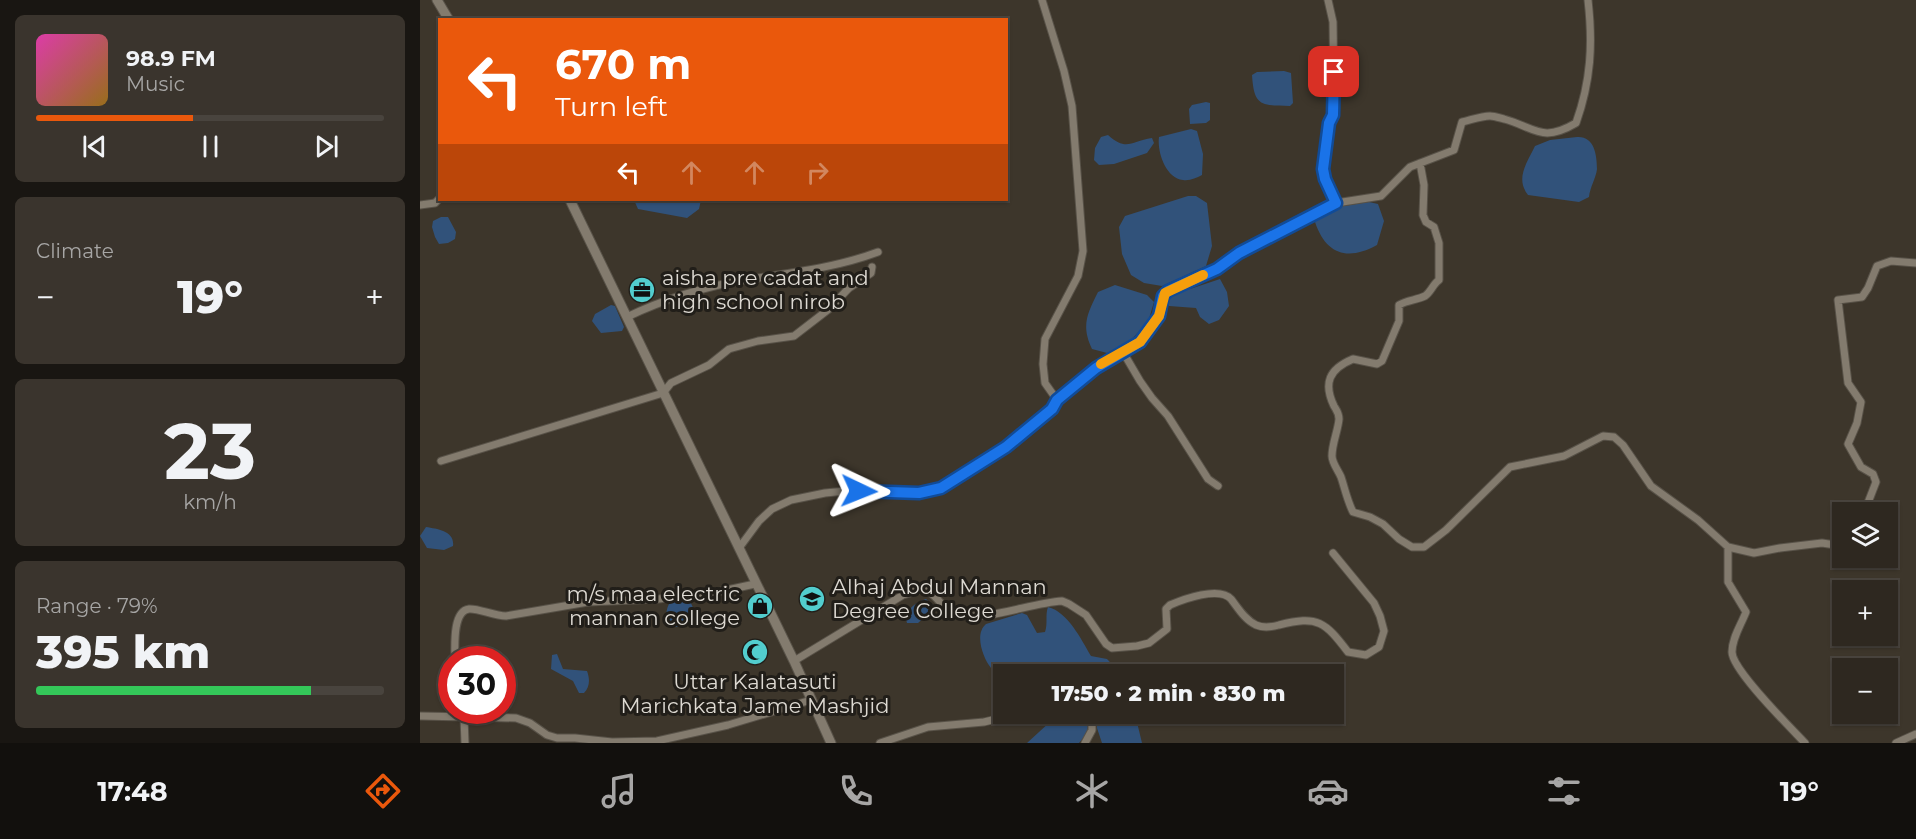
<!DOCTYPE html>
<meta charset="utf-8">
<style>
body{margin:0;font-family:Montserrat,sans-serif;background:#3a342d;color:#f1f3f6;height:100vh;display:flex;flex-direction:column;font-size:22px;white-space:nowrap}
*{box-sizing:border-box;margin:0}
p{font-size:20px;color:#a7a6a5}
.icon{flex:none;width:33px;height:33px;fill:none;stroke:currentColor;stroke-width:2;stroke-linecap:round;stroke-linejoin:round}
.map{position:relative;flex:1;overflow:hidden}
.sheet{display:flex;flex-direction:column;gap:15px;padding:15px;background:#191612;width:420px}
.sheet>*{flex:none}
.hud{position:absolute;left:18px;top:18px;width:570px;height:183px;border-radius:0px;box-shadow:0 2px 4px #0004,0 0 0 2px #49443e;background:#ea580c;color:#fff;overflow:hidden}
.controls{position:absolute;left:1412px;top:502px;display:grid;gap:12px}
.controls a{display:grid;place-items:center;width:66px;height:66px;border-radius:0px;background:#2e2820;box-shadow:0 2px 4px #0004,0 0 0 2px #49443e;font-size:30px}
.speed{position:absolute;left:18px;top:646px;display:flex;gap:12px;font-size:30px;font-weight:700;text-align:center}
.speed>*{display:grid;place-content:center;width:78px;height:78px;border-radius:50%;background:#2e2820;box-shadow:0 2px 4px #0004,0 0 0 2px #49443e;line-height:1}
.speed .limit{border:9px solid #d22;background:#fff;color:#111}
.pin{position:absolute;display:grid;place-items:center;width:51px;height:51px;color:#fff;margin:-26px;border-radius:12px;box-shadow:0 3px 9px #0006}
.me{position:absolute;width:66px;margin:-33px;rotate:92deg;stroke-linejoin:round;filter:drop-shadow(0 0 4px #0008)}
.turn{display:flex;align-items:center;gap:21px;height:126px;padding:0 18px;font-size:27px}
.turn .icon{width:78px;height:78px;stroke-width:2.5}
.turn b{display:block;font-size:42px;line-height:51px}
.lanes{display:flex;align-items:center;height:57px;padding:0 18px;background:#0003;justify-content:center;gap:30px;direction:ltr}
.lanes .off{opacity:.35}
.big{font-size:45px;font-weight:800;line-height:1.1}
.sheet .tile{flex:1;display:flex;flex-direction:column;justify-content:center;gap:9px;min-width:0;padding:0 21px;border-radius:9px;background:#3a342d}
.sheet .dial{align-items:center;gap:0}
.dial b{font-size:78px;line-height:1}
.song{display:flex;align-items:center;gap:18px}
.cover{width:72px;height:72px;border-radius:9px;background:linear-gradient(135deg,hsl(320 70% 55%),hsl(40 70% 35%))}
.played{height:6px;border-radius:3px;background:linear-gradient(90deg,#ea580c 45%,#49443e 45%)}
.keys{display:flex;justify-content:space-around;direction:ltr}
.heat{display:flex;justify-content:space-between;align-items:center;font-size:33px;direction:ltr}
.charge{height:9px;border-radius:4px;background:linear-gradient(90deg,#34c759 79%,#49443e 0)}
.trip{position:absolute;left:573px;top:664px;width:351px;height:60px;border-radius:0px;background:#2e2820;box-shadow:0 2px 4px #0004,0 0 0 2px #49443e;font-weight:800;line-height:60px;text-align:center}
.tab-bar{display:flex;height:96px;justify-content:space-around;align-items:center;background:#12100d;color:#a7a6a5}
.tab-bar .icon{width:42px;height:42px}
.tab-bar .active{color:#ea580c}
.tab-bar b{font-size:27px;color:#f1f3f6}
main{display:flex;flex:1;min-height:0}
.map>svg:first-child{display:block}
.water{fill:#31527a}
.lines{fill:none;stroke-linecap:round;stroke-linejoin:round}
.street-casing{stroke:#585248;stroke-width:9}
.secondary-casing{stroke:#585248;stroke-width:11}
.street{stroke:#837b6e;stroke-width:7}
.secondary{stroke:#837b6e;stroke-width:9}
.route-casing{stroke:#114b97;stroke-width:15}
.route{stroke:#1a73e8;stroke-width:10}
.slow{stroke:#f59e0b;stroke-width:10}
.labels{text-anchor:middle;stroke-width:6;stroke-linejoin:round;paint-order:stroke}
.poi-label{font-size:21px;fill:#ddd9d2;stroke:#211e19;text-anchor:start}
</style>
<main>
<section class="sheet">
<div class="tile">
<div class="song"><i class="cover"></i><div><b>98.9 FM</b><p>Music</p></div></div>
<div class="played"></div>
<div class="keys"><svg class="icon" aria-label="previous" viewBox="0 0 24 24"><path d="M18 5L8 12l10 7zM5 5v14"/></svg><svg class="icon" aria-label="pause" viewBox="0 0 24 24"><path d="M8 5v14M16 5v14"/></svg><svg class="icon" aria-label="next" viewBox="0 0 24 24"><path d="M6 5l10 7-10 7zM19 5v14"/></svg></div>
</div>
<div class="tile"><p>Climate</p>
<div class="heat"><a>−</a><b class="big">19°</b><a>+</a></div>
</div>
<div class="tile dial"><b>23</b><p>km/h</p></div>
<div class="tile"><p>Range · 79%</p><b class="big">395 km</b><div class="charge"></div></div>
</section>
<div class="map">
<svg width="1496" height="743" viewBox="0 0 1496 743">
<rect width="100%" height="100%" fill="#3d362b"/>
<path class="water" d="M864,71L871,73L873,103L870,106C841,105 834,107 832,75L837,72Z
M786,102L790,103V120L786,123L770,124L769,109L772,105Z
M771,129L777,131L783,154L782,175C776,178 770,181 763,180C745,178 737,151 739,137Z
M688,135C707,152 711,141 732,138L734,143L727,153L694,164L679,165L674,160L675,148L681,137Z
M1157,137C1174,136 1177,154 1177,169C1176,178 1170,187 1169,197L1159,202L1108,195C1095,178 1107,163 1115,146L1130,140Z
M768,196H776L787,203L792,246L786,266L742,286L724,283L711,275L702,254L699,227L705,216Z
M214,200H281L279,209L267,218L218,209Z
M949,202L958,204L964,221L957,245C928,261 906,255 895,222L897,219L917,207Z
M21,217H28L36,232L35,239L28,243L19,244L15,237L12,227L13,221Z
M800,279L807,292L809,306L799,320L789,324L780,317L776,308L749,306L746,300L754,292L770,289Z
M695,285L727,295L734,302L728,322L709,342L687,353L672,349C661,326 667,314 678,292Z
M191,305L195,306L204,327L202,331L181,333L172,321L175,314Z
M6,527C18,529 35,531 33,546L24,550L7,548L0,536Z
M506,599L513,605L514,609L498,623H487C483,611 496,602 506,599Z
M259,600H269C282,620 271,630 250,626C246,618 245,612 249,604Z
M628,607C648,612 661,639 671,656L687,659L702,675H641L635,671L571,668C563,658 554,634 566,624L602,613L607,615L617,633L625,632C628,623 625,615 628,607Z
M137,654L143,669L167,671C170,679 170,687 164,693H159L153,681L131,669L132,655Z
M647,714H662C671,725 669,732 659,743H607L631,721Z
M677,714H715L722,743H682L677,728Z"/>
<g class="lines">
<g class="street-casing">
<path id="street" d="M622,0L644,71L652,106L663,251L658,276L625,339L623,364L625,383L637,400
M908,0L913,22L914,97L913,115L909,123L903,169L905,179L916,203
M1000,163L1004,185L1003,215L1006,222L1014,227L1019,243V280C1013,284 1011,292 1005,296C997,300 987,300 979,305V321L962,361L957,364L933,359C909,369 903,383 914,406C917,411 919,413 919,419C918,431 912,443 912,456C912,463 918,470 921,477C925,489 927,500 933,512L950,517L963,524L979,539L992,547H1004L1026,530L1090,467L1144,456L1183,436L1194,437L1203,445L1231,486L1278,520L1308,547L1334,553L1360,548L1402,543L1422,546
M0,205L15,203L20,198
M207,317C242,300 286,286 325,280C370,273 415,268 458,252
M703,352L720,381L732,398L748,416L788,479L798,486
M21,461L243,393L251,383L289,365L309,349L338,341L374,336L409,309L429,288L451,273L452,267
M1444,513L1456,482L1453,474L1441,467L1428,444L1437,423L1441,402L1428,383L1418,300L1442,297L1448,288L1457,266L1471,261L1496,263
M1308,547V582L1326,612C1321,625 1312,638 1312,652C1312,670 1370,727 1385,743
M319,548L339,521L352,509L371,500L405,493L426,491L499,493L521,488L598,438L632,409L637,400L676,368L720,342L739,316L743,296L748,291L797,269L819,253L916,203L961,196L990,167L1034,150L1042,122C1051,120 1061,116 1070,116C1074,116 1080,118 1084,119C1116,128 1122,143 1156,123C1171,81 1173,44 1168,0
M35,660C35,648 32,611 49,609C58,608 74,616 86,616L168,602L238,599L293,593L335,584
M374,661L483,595L503,589C517,593 522,610 536,614C568,622 609,603 642,601L649,604L666,615L686,644L692,648L717,646L729,643L747,629L746,609L750,605C764,599 799,586 811,599C818,608 825,620 836,625C843,628 852,627 859,625C898,615 905,622 928,652L946,655L959,647L964,631L960,616L954,603L913,553
M0,716L96,718L110,723L127,735L137,738H155L192,742L237,741L308,725L391,700
M44,717L45,743
M460,743L508,727L564,722L597,714
M665,743L672,730V714
M1476,743L1496,734"/>
</g>
<g class="secondary-casing">
<path id="secondary" d="M17,0L29,20
M150,200L374,661L411,743"/>
</g>
<use href="#street" class="street"/>
<use href="#secondary" class="secondary"/>
</g>
<g class="lines">
<g class="route-casing">
<path id="route" d="M439,491L499,493L521,488L586,447L632,409L637,400L676,368L720,342L739,316L743,296L748,291L797,269L819,253L916,203L905,179L903,169L909,123L913,115L914,72"/>
</g>
<use href="#route" class="route"/>
<path class="slow" d="M681,364L720,342L739,316L745,293L783,275"/>
</g>
<defs>
<g id="office-disc" transform="scale(1.35)"><circle r="9.5" fill="#52cdce" stroke="#211e19"/><path d="M-6-3h4V-5.5h4V-3h4V5H-6ZM-1-4.5V-3h2v-1.5ZM-6 0V1H6V0Z" fill="#111"/></g>
<g id="university-disc" transform="scale(1.35)"><circle r="9.5" fill="#52cdce" stroke="#211e19"/><path d="M0-5L7-2L0 1L-7-2ZM-4 1L0 2.5L4 1V4Q0 6-4 4Z" fill="#111"/></g>
<g id="shop-disc" transform="scale(1.35)"><circle r="9.5" fill="#52cdce" stroke="#211e19"/><path d="M-5-2.5h2.3a2.7 3.5 0 0 1 5.4 0H5L5.5 6h-11ZM-1.5-2.5h3a1.5 2.3 0 0 0-3 0Z" fill="#111"/></g>
<g id="mosque-disc" transform="scale(1.35)"><circle r="9.5" fill="#52cdce" stroke="#211e19"/><path d="M3.5-4.9A6 6 0 1 0 3.5 4.9A5 5 0 1 1 3.5-4.9Z" fill="#111"/></g>
</defs>
<g fill-rule="evenodd">
<use href="#office-disc" x="222" y="290"/>
<use href="#university-disc" x="392" y="599"/>
<use href="#shop-disc" x="340" y="606"/>
<use href="#mosque-disc" x="335" y="652"/>
</g>
<g class="labels">
<g class="poi-label">
<text x="242" y="285">aisha pre cadat and<tspan x="242" dy="24">high school nirob</tspan></text>
<text x="412" y="594">Alhaj Abdul Mannan<tspan x="412" dy="24">Degree College</tspan></text>
<text x="320" y="601" text-anchor="end">m/s maa electric<tspan x="320" dy="24">mannan college</tspan></text>
<text x="335" y="689" text-anchor="middle">Uttar Kalatasuti<tspan x="335" dy="24">Marichkata Jame Mashjid</tspan></text>
</g>
</g>
</svg>
<div class="controls">
<a><svg class="icon" aria-label="layers" viewBox="0 0 24 24"><path d="M12 4l9 5-9 5-9-5zM3 14l9 5 9-5"/></svg></a>
<a>+</a>
<a>−</a>
</div>
<div class="speed"><div class="limit">30</div></div>
<div class="pin" style="left:914px;top:72px;background:#d93025"><svg class="icon" aria-label="arrive" viewBox="0 0 24 24"><path d="M6 21V4h12l-3 4 3 4H6"/></svg></div>
<svg class="me" style="left:439px;top:491px" viewBox="-20 -20 40 40"><path d="M0-17L14 15 0 8-14 15z" fill="#1a73e8" stroke="#fff" stroke-width="4"/></svg>
<div class="trip">17:50 · 2 min · 830 m</div>
<div class="hud">
<div class="turn"><svg class="icon" aria-label="left" viewBox="0 0 24 24"><path d="M17 20v-9H6M10 6l-5 5 5 5"/></svg><div><b>670 m</b>Turn left</div></div>
<div class="lanes"><svg class="icon" aria-label="left" viewBox="0 0 24 24"><path d="M17 20v-9H6M10 6l-5 5 5 5"/></svg><svg class="icon off" aria-label="ahead" viewBox="0 0 24 24"><path d="M12 20V5M6 11l6-6 6 6"/></svg><svg class="icon off" aria-label="ahead" viewBox="0 0 24 24"><path d="M12 20V5M6 11l6-6 6 6"/></svg><svg class="icon off" aria-label="right" viewBox="0 0 24 24"><path d="M7 20v-9h11M14 6l5 5-5 5"/></svg></div>
</div>
</div>
</main>
<nav class="tab-bar">
<b>17:48</b>
<svg class="icon active" aria-label="directions" viewBox="0 0 24 24"><path d="M12 3l9 9-9 9-9-9zM9 14v-3h6M13 9l2 2-2 2"/></svg>
<svg class="icon" aria-label="music" viewBox="0 0 24 24"><path d="M9 18V5l10-2v13"/><circle cx="6" cy="18" r="3"/><circle cx="16" cy="16" r="3"/></svg>
<svg class="icon" aria-label="phone" viewBox="0 0 24 24"><path d="M5 4h4l2 5-3 2q2 4 5 5l2-3 5 2v4C11 20 4 13 5 4z"/></svg>
<svg class="icon" aria-label="climate" viewBox="0 0 24 24"><path d="M12 3v18M4 7l16 10M4 17L20 7"/></svg>
<svg class="icon" aria-label="car" viewBox="0 0 24 24"><path d="M5 17H2v-5l4-1 3-4h7l3 4 3 1v5h-3M9 17h6M6 11h13"/><circle cx="7" cy="17" r="2"/><circle cx="17" cy="17" r="2"/></svg>
<svg class="icon" aria-label="filters" viewBox="0 0 24 24"><path d="M4 7h16M4 17h16"/><circle cx="9" cy="7" r="2"/><circle cx="15" cy="17" r="2"/></svg>
<b>19°</b>
</nav>
